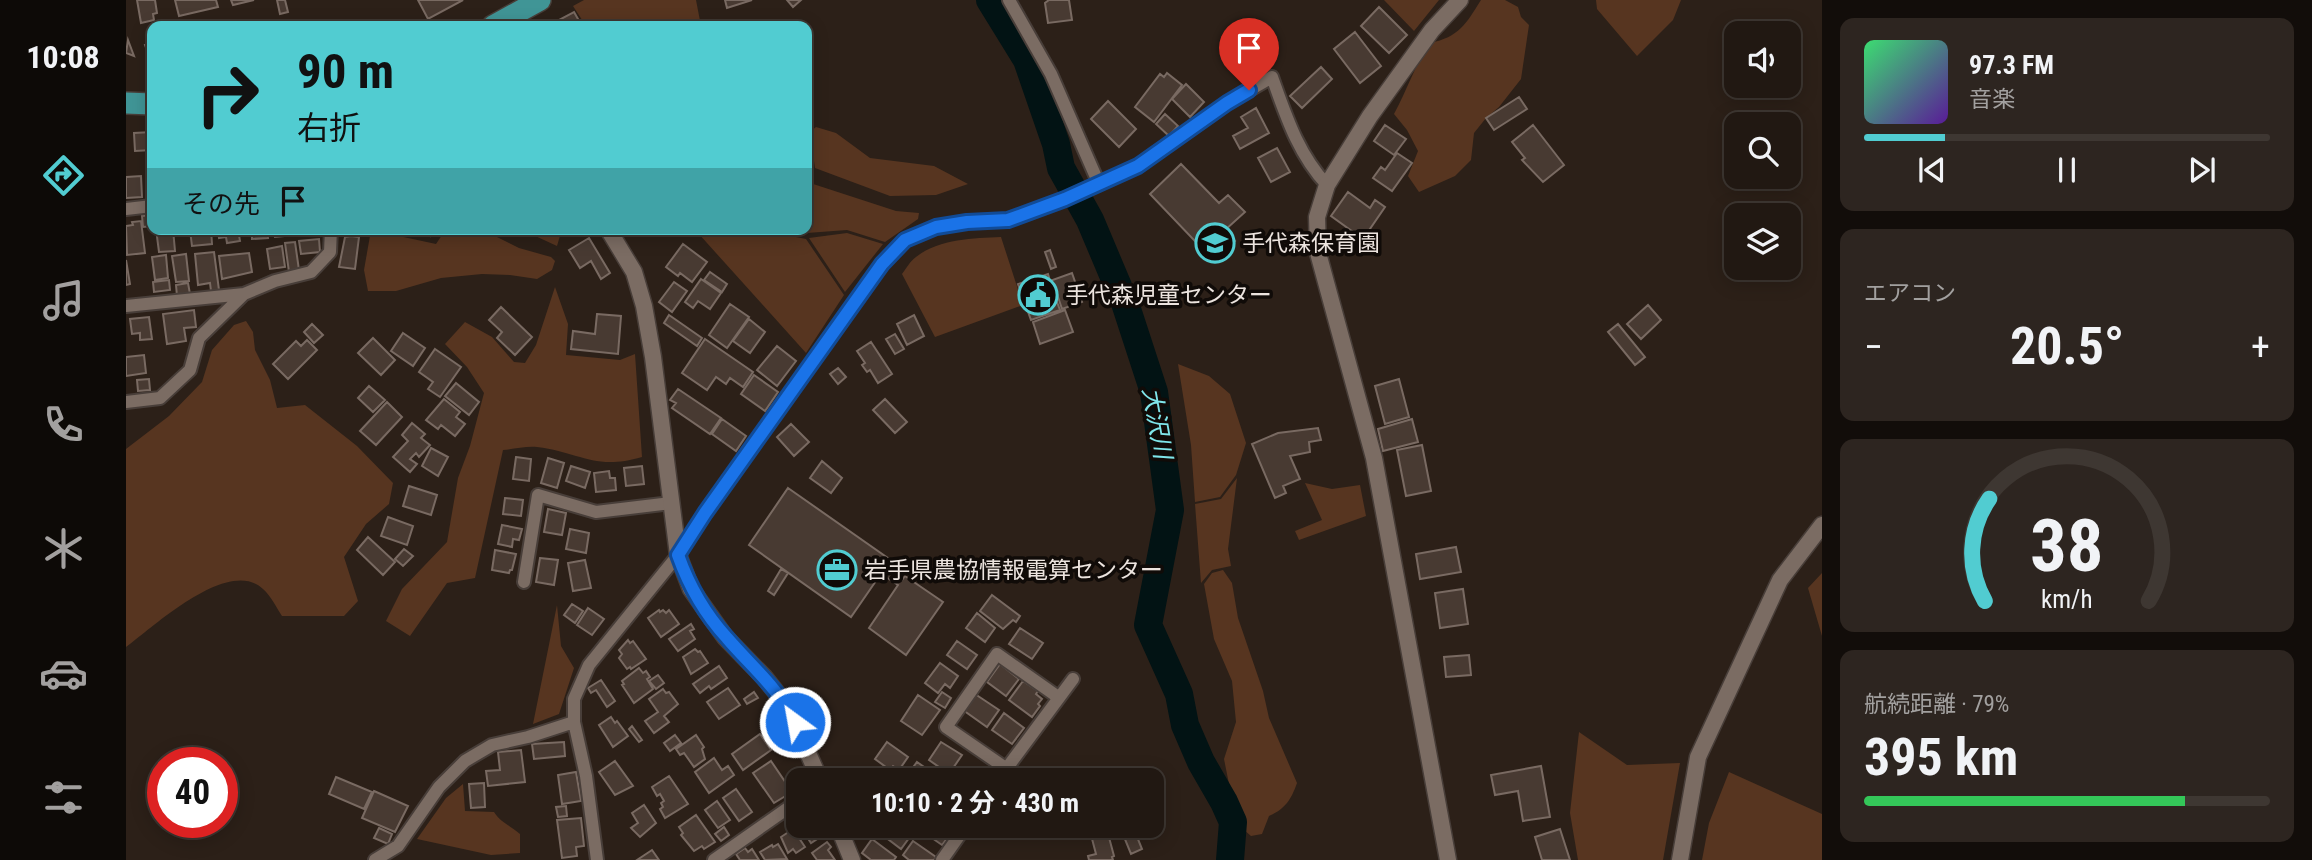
<!DOCTYPE html>
<html lang="ja">
<meta charset="utf-8">
<style>
body{margin:0;font-family:"Roboto Condensed","Noto Sans JP",sans-serif;background:#2d2520;color:#f1f3f6;height:100vh;display:flex;flex-direction:column;font-size:26px;white-space:nowrap}
*{box-sizing:border-box;margin:0}
p{font-size:23px;color:#a2a09f}
.icon{flex:none;width:38px;height:38px;fill:none;stroke:currentColor;stroke-width:2;stroke-linecap:round;stroke-linejoin:round}
.map{position:relative;flex:1;overflow:hidden}
.details{display:flex;flex-direction:column;gap:18px;padding:18px;background:#120d0a;width:490px}
.details>*{flex:none}
.banner{position:absolute;left:21px;top:21px;width:665px;height:214px;border-radius:14px;box-shadow:0 4px 18px #0003,0 0 0 2px #3e3732;background:#51ccd1;color:#111;overflow:hidden}
.fabs{position:absolute;left:1598px;top:21px;display:grid;gap:14px}
.fabs a{display:grid;place-items:center;width:77px;height:77px;border-radius:14px;background:#211812;box-shadow:0 4px 18px #0003,0 0 0 2px #3e3732;font-size:35px}
.speed{position:absolute;left:21px;top:747px;display:flex;gap:14px;font-size:35px;font-weight:700;text-align:center}
.speed>*{display:grid;place-content:center;width:91px;height:91px;border-radius:50%;background:#211812;box-shadow:0 4px 18px #0003,0 0 0 2px #3e3732;line-height:1}
.speed .limit{border:10px solid #d22;background:#fff;color:#111}
.pin{position:absolute;display:grid;place-items:center;width:60px;height:60px;color:#fff;margin:-72px -30px;border-radius:50% 50% 50% 0;rotate:-45deg;box-shadow:0 0 7px #0007}
.pin .icon{rotate:45deg}
.me{position:absolute;width:77px;margin:-38px;rotate:328deg;stroke-linejoin:round;filter:drop-shadow(0 0 5px #0008)}
.turn{display:flex;align-items:center;gap:24px;height:147px;padding:0 35px;font-size:32px}
.turn .icon{width:91px;height:91px;stroke-width:2.5}
.turn b{display:block;font-size:49px;line-height:60px}
.then{display:flex;align-items:center;height:66px;padding:0 35px;background:#0003;gap:14px;font-size:26px}
.big{font-size:52px;font-weight:700;line-height:1.1}
.details .tile{flex:1;display:flex;flex-direction:column;justify-content:center;gap:10px;min-width:0;padding:0 24px;border-radius:14px;background:#2d2520}
.details .dial{align-items:center;gap:0}
.dial svg{height:182px;overflow:visible;fill:none;stroke:#3e3732;stroke-width:7;stroke-linecap:round;text-anchor:middle}
.dial text{fill:#f1f3f6;stroke:none}
.song{display:flex;align-items:center;gap:21px}
.cover{width:84px;height:84px;border-radius:10px;background:linear-gradient(135deg,hsl(140 70% 55%),hsl(270 70% 35%))}
.played{height:7px;border-radius:4px;background:linear-gradient(90deg,#51ccd1 20%,#3e3732 20%)}
.keys{display:flex;justify-content:space-around;direction:ltr}
.heat{display:flex;justify-content:space-between;align-items:center;font-size:38px;direction:ltr}
.charge{height:10px;border-radius:5px;background:linear-gradient(90deg,#34c759 79%,#3e3732 0)}
.trip{position:absolute;left:660px;top:768px;width:378px;height:70px;border-radius:14px;background:#211812;box-shadow:0 4px 18px #0003,0 0 0 2px #3e3732;font-weight:700;line-height:70px;text-align:center}
main{display:flex;flex:1;min-height:0}
.dock{display:flex;flex-direction:column;width:126px;justify-content:space-around;align-items:center;background:#0d0a07;color:#a2a09f}
.dock .icon{width:49px;height:49px}
.dock .current{color:#51ccd1}
.dock b{font-size:32px;color:#f1f3f6}
.map>svg:first-child{display:block}
.green{fill:#573520}
.lines{fill:none;stroke-linecap:round;stroke-linejoin:round}
.river{stroke:#021314;stroke-width:28}
.building{fill:#483a32;stroke:#796a62;stroke-width:2}
.minor-casing{stroke:#483e39;stroke-width:16}
.tertiary-casing{stroke:#483e39;stroke-width:19}
.trunk-casing{stroke:#483e39;stroke-width:24}
.minor{stroke:#7b6c63;stroke-width:12}
.tertiary{stroke:#7b6c63;stroke-width:16}
.trunk{stroke:#409596;stroke-width:21}
.route-casing{stroke:#114b97;stroke-width:18}
.route{stroke:#1a73e8;stroke-width:12}
.labels{text-anchor:middle;stroke-width:7;stroke-linejoin:round;paint-order:stroke}
.poi-label{font-size:23px;fill:#ece4df;stroke:#100b08;text-anchor:start}
.water-label{font-size:24px;font-style:italic;fill:#7fe6eb;stroke:#100b08}
</style>
<main>
<nav class="dock">
<b>10:08</b>
<svg class="icon current" aria-label="directions" viewBox="0 0 24 24"><path d="M12 3l9 9-9 9-9-9zM9 14v-3h6M13 9l2 2-2 2"/></svg>
<svg class="icon" aria-label="music" viewBox="0 0 24 24"><path d="M9 18V5l10-2v13"/><circle cx="6" cy="18" r="3"/><circle cx="16" cy="16" r="3"/></svg>
<svg class="icon" aria-label="phone" viewBox="0 0 24 24"><path d="M5 4h4l2 5-3 2q2 4 5 5l2-3 5 2v4C11 20 4 13 5 4z"/></svg>
<svg class="icon" aria-label="climate" viewBox="0 0 24 24"><path d="M12 3v18M4 7l16 10M4 17L20 7"/></svg>
<svg class="icon" aria-label="car" viewBox="0 0 24 24"><path d="M5 17H2v-5l4-1 3-4h7l3 4 3 1v5h-3M9 17h6M6 11h13"/><circle cx="7" cy="17" r="2"/><circle cx="17" cy="17" r="2"/></svg>
<svg class="icon" aria-label="filters" viewBox="0 0 24 24"><path d="M4 7h16M4 17h16"/><circle cx="9" cy="7" r="2"/><circle cx="15" cy="17" r="2"/></svg>
</nav>
<div class="map">
<svg width="1696" height="860" viewBox="0 0 1696 860">
<rect width="100%" height="100%" fill="#2c2018"/>
<path class="green" d="M458,0H570L575,26H460L447,6Z
M1258,0H1313L1288,31Z
M1355,0H1379L1392,7L1395,17L1403,25L1395,79L1373,107L1360,118L1348,133L1345,160L1329,176L1293,192L1282,176L1292,151L1281,130L1268,114C1281,90 1289,65 1304,43C1333,37 1340,24 1355,0Z
M1470,0H1555L1547,20L1511,56L1471,9Z
M690,127L710,133L744,158L808,166L842,184L810,195L764,196L689,168L684,132Z
M681,182L770,211L793,213L792,219L759,242L721,230L681,233L654,229H681Z
M320,229H355L393,248L425,257L429,261L426,270L411,279L384,275L356,274L315,278L270,291H242L238,270L245,230L310,244Z
M394,229H436L431,246Z
M572,229H630L680,239L718,295L680,353L572,233Z
M721,233L757,244L719,292L683,238Z
M875,237L897,305L809,337L776,274C780,269 784,261 790,257C813,239 847,238 875,237Z
M429,287L442,324L440,355L494,360L509,354L516,457C468,471 454,452 411,447C400,446 388,449 377,450L349,578L321,583L284,636L260,621L276,589L321,542L332,478L344,446L358,393L341,367L319,344L339,322L366,337L388,362L399,363L410,345Z
M120,321L127,332L129,350L144,380L151,408L179,405L231,446L267,483L263,504L240,524L218,557L232,601L218,616H156C150,607 145,596 137,589C103,556 27,627 0,647V449L43,416L76,382L86,350L108,325Z
M1052,364L1083,376L1104,394L1120,443L1110,475L1094,497L1069,502L1065,445Z
M1111,478L1102,549L1105,566L1086,570L1075,583L1069,504L1095,499Z
M1179,483L1206,489L1234,485L1240,516L1173,540L1169,531L1196,520Z
M1097,570L1106,583L1112,618L1137,691L1143,718L1171,783C1165,800 1159,809 1143,816L1136,834L1125,836L1117,829L1105,794L1098,759L1110,722L1106,681L1088,639L1078,584L1086,573Z
M1696,573V636L1682,588Z
M431,605L435,646L448,668L433,714L407,724Z
M1453,732L1501,765L1554,763L1537,860H1452L1444,813Z
M1603,772L1696,814V860H1576L1583,823Z
M337,784L339,811L368,812C375,823 384,825 394,834V853L365,855L291,839L320,798Z"/>
<g class="lines">
<path class="river" d="M864,0L901,60L930,144L935,168L964,220L999,303L1028,392L1044,510L1022,625L1053,694L1059,725L1075,762L1098,802L1107,822L1104,860"/>
</g>
<path class="building" d="M11,0H29L31,13L27,14L28,20L15,23Z
M49,0H90L92,7L53,16Z
M105,0H128L107,5Z
M151,0H159L162,12L154,14Z
M292,0H337L302,19Z
M599,0H626L601,8Z
M661,0H675L667,7Z
M923,0H943L946,20L922,23L919,3Z
M1253,7L1281,35L1263,53L1235,26Z
M448,12L456,26H432L429,22Z
M148,21L149,26H136V24Z
M1229,32L1255,66L1234,83L1208,49Z
M2,40L8,56L0,53Z
M26,43V62H25L19,45Z
M1195,67L1206,79L1176,108L1164,96Z
M1041,73L1056,85L1028,122L1009,107L1034,74L1038,77Z
M1060,84L1078,102L1064,117L1046,99Z
M1393,97L1401,109L1368,130L1360,118Z
M982,101L1010,129L993,147L965,119Z
M1130,108L1143,133L1114,149L1107,136L1122,128L1115,117Z
M1039,114L1052,126L1043,136L1030,124Z
M1259,125L1280,139L1268,155L1248,141Z
M1407,125L1438,165L1417,182L1396,160L1399,158L1386,142Z
M26,132V150L9,151L8,133Z
M1151,148L1164,172L1145,182L1132,158Z
M1271,153L1286,163L1266,191L1247,178L1255,167L1259,170Z
M1055,164L1093,203L1102,195L1119,212L1099,230L1109,241L1088,261L1024,194Z
M15,176L16,197L0,198V177Z
M1222,192L1244,208L1249,200L1259,207L1237,239L1205,216Z
M25,215L26,226L17,227L16,216Z
M15,221L19,253L1,255L0,226L7,225L6,222Z
M30,229H47L49,251L33,252Z
M85,229L86,244L66,246L64,230Z
M92,229H112L114,241L101,243L100,237L93,238Z
M126,229H141L142,238L126,239Z
M148,229H167L168,235L149,237Z
M171,229H195L196,232L172,235Z
M297,229H305L304,236L296,234Z
M225,236L233,237L229,269L213,267L219,237Z
M463,238L484,273L475,279L465,261L454,268L443,250Z
M193,239L194,252L175,254L173,241Z
M169,242L173,270L163,272L159,243Z
M557,244L581,262L566,282L554,273L552,276L540,267Z
M156,246L159,267L144,269L141,249Z
M924,250L930,267L925,269L919,252Z
M88,252L93,290L85,291L84,283L72,285L69,254Z
M123,253L126,272L96,279L93,256Z
M60,254L63,281L50,282L46,256Z
M40,255L42,278L29,280L26,257Z
M0,260L4,284L0,285Z
M584,272L601,284L596,292L578,280Z
M946,273L956,302L936,309L929,288L926,289L934,310L905,320L892,284L922,274L924,281Z
M575,279L595,293L584,309L572,301L567,308L559,302Z
M43,280L44,290L28,292L27,282Z
M548,282L561,291L546,312L533,302Z
M62,283L64,294L51,296L50,285Z
M604,304L623,317L601,348L583,335Z
M1522,305L1535,320L1515,339L1501,324Z
M375,307L406,337L389,355L371,338L376,332L363,320Z
M68,310L70,327L58,328L60,341L41,344L37,314Z
M939,310L947,332L914,344L907,322Z
M471,314L495,316L492,354L445,349L447,331L469,334Z
M543,315L576,338L571,346L538,323Z
M788,315L798,336L781,345L771,324Z
M23,317L26,339L14,340V333L6,334L4,319Z
M623,319L639,332L624,353L607,341Z
M186,324L197,335L188,343L178,332Z
M1492,324L1519,357L1509,365L1482,332Z
M277,333L299,348L287,366L265,351Z
M769,334L778,349L769,354L760,339Z
M247,338L269,360L255,375L232,353Z
M579,339L627,372L617,387L604,378L600,384L590,377L581,390L556,373Z
M181,340L191,350L162,379L147,364L170,341L175,346Z
M745,342L766,374L752,383L744,370L741,372L736,365L739,363L731,351Z
M651,346L670,361L651,386L631,370Z
M309,349L335,367L314,397L302,389L307,382L293,372Z
M18,355L20,373L0,376V357Z
M712,368L720,377L712,384L704,374Z
M628,375L652,392L639,411L615,394Z
M23,379L24,390L12,391L11,380Z
M1273,379L1283,417L1259,424L1249,386Z
M330,383L353,402L343,415L319,396Z
M243,386L259,400L247,412L232,398Z
M552,389L595,418L584,434L546,408L550,403L544,400Z
M318,399L334,412L330,417L339,424L329,436L315,425L312,429L300,420Z
M759,399L781,422L769,433L747,410Z
M261,402L276,417L250,445L234,431Z
M596,419L620,436L610,451L586,434Z
M1286,419L1292,442L1257,451L1252,429Z
M286,423L299,434L295,438L304,445L293,457L290,453L284,459L291,464L284,472L267,457L282,441L276,435Z
M665,424L683,442L668,456L651,437Z
M1192,428L1195,440L1183,442L1184,452L1164,456L1174,479L1157,486L1160,493L1149,498L1126,444L1152,433Z
M1296,445L1305,491L1280,496L1271,450Z
M305,448L322,457L312,476L296,466Z
M390,457L405,459L403,481L387,479Z
M422,458L438,463L431,488L415,483Z
M696,461L716,478L705,493L684,478Z
M445,466L464,472L459,488L440,481Z
M516,466L518,484L500,486L498,468Z
M483,471L484,478H489L490,490L470,492L468,473Z
M283,486L311,495L305,515L277,506Z
M662,488L769,563L763,572L776,580L779,576L817,602L780,655L743,628L772,585L760,577L757,581L752,578L725,617L623,545Z
M379,498L397,500L395,516L377,514Z
M422,509L440,513L436,535L418,532Z
M262,517L287,526L281,545L255,536Z
M376,525L396,529L393,540L387,539L386,547L372,544Z
M444,529L463,533L460,553L440,549Z
M242,537L269,562L257,575L231,550Z
M1330,547L1335,572L1294,579L1290,554Z
M278,549L287,556L277,566L269,559Z
M369,550L390,554L386,570H384L383,573L366,570Z
M414,558L432,560L428,585L410,582Z
M459,560L465,588L447,591L442,563Z
M655,569L662,573L648,595L642,591Z
M1337,589L1342,624L1314,628L1309,593Z
M866,595L894,616L890,622L887,620L877,629L854,611Z
M446,604L457,611L449,623L438,615Z
M462,608L478,619L466,635L451,625Z
M533,610L534,612L537,610L540,613L543,610L553,624L535,637L522,618Z
M851,613L869,628L859,642L840,628Z
M565,624L568,629L564,631L569,639L552,651L543,639Z
M894,628L917,643L906,659L883,644Z
M502,640L504,643L507,641L520,659L505,669L504,667L501,669L493,658L496,654L493,650Z
M831,641L851,655L841,669L821,655Z
M569,649L572,652L574,651L582,663L565,674L557,657Z
M1343,655L1345,675L1320,677L1318,657Z
M814,663L832,676L824,688L819,684L812,693L799,683Z
M874,664L893,679L880,696L861,682Z
M593,666L601,678L585,689L583,686L574,693L567,684Z
M513,668L517,673L520,671L524,677L521,679L527,689L508,703L496,685L498,684L496,681Z
M532,675L538,683L530,689L523,681Z
M475,680L489,701L481,707L470,690L465,693L462,688Z
M897,681L912,691L910,694L916,699L912,704L914,706L906,717L883,700Z
M602,688L614,705L593,719L581,702Z
M537,689L540,693L543,692L552,704L538,716L543,722L528,733L519,721L532,712L523,699Z
M628,692L632,698L621,704L618,699Z
M816,692L825,698L819,708L809,702Z
M849,694L873,710L861,727L837,710Z
M792,695L814,710L796,735L775,721Z
M878,713L898,728L886,744L866,730Z
M485,717L489,723L491,721L502,736L487,747L473,725Z
M506,726L516,740L513,742L503,729Z
M634,734L645,750L617,770L606,754Z
M549,735L555,743L544,751L538,743Z
M570,735L578,747L576,749L579,759L568,767L558,753L554,755L550,749Z
M438,742L439,756L408,759L406,744Z
M761,742L782,757L773,770L767,766L764,770L749,759Z
M815,742L836,755L823,774L803,760Z
M395,750L399,782L362,786L360,771L374,770L372,752Z
M588,758L596,770L602,766L608,775L583,793L569,772Z
M489,761L507,786L489,795L473,772Z
M645,761L666,792L648,803L627,773Z
M791,762L815,779L814,780H782L779,778Z
M1415,766L1424,817L1397,821L1392,791L1369,795L1365,775Z
M746,770L761,780H739Z
M450,772L455,801L436,804L432,775Z
M543,776L562,804L539,818L534,809L537,807L535,803L538,801L534,794L531,796L526,787Z
M210,777L246,792L238,809L203,794Z
M358,783L359,807L345,808L343,784Z
M610,789L626,812L613,821L597,798Z
M248,791L282,806L269,832L236,818Z
M591,801L604,820L592,828L579,810Z
M518,805L530,823L514,837L505,828L512,823L506,813Z
M440,806L441,816L432,817L430,807Z
M570,815L589,842L578,849L576,846L568,851L555,835L557,833L553,827Z
M455,818L458,846L450,847L451,856L436,858L431,820Z
M665,826L679,847L670,853L667,849L662,853L655,837L664,831L662,828Z
M674,826H695L699,834L685,843Z
M760,826H776L786,834L775,849L754,833Z
M795,826H824L828,829L816,845L793,829Z
M987,826H1003L989,832Z
M598,827L603,835L595,841L589,834Z
M1007,827L1016,849L1005,854L996,832Z
M253,828L266,834L262,844L248,838Z
M1434,829L1444,860H1416L1409,837Z
M981,830L988,856L986,857L987,860H963L962,856L970,854L965,835Z
M746,839L770,857L768,860H745L736,853Z
M787,841L810,857L808,860H783L777,855Z
M701,842L705,847L702,850L709,860H691L686,853Z
M652,844L661,859L639,860L634,852L646,845L647,847Z
M619,848L622,852L626,849L633,860H614L610,854Z
M526,850L533,860H511Z"/>
<g class="lines">
<g class="minor-casing">
<path id="minor" d="M883,0L925,74L973,184
M0,209L26,206
M0,306L118,294
M0,402L34,398L64,370L73,338L118,294L149,281L185,272L204,252L205,229
M398,582L412,495L470,512L545,503
M881,769L820,727L871,654L932,697
M872,780L947,679
M249,860L272,846L313,787L339,761L366,745L402,737L448,722
M471,860L460,776L448,722V699L463,665L552,555L579,513L756,264L780,240L810,227L841,222L882,220L939,199L1012,166L1101,103L1146,77C1160,116 1172,154 1201,185
M588,860L672,801
M816,860L840,826"/>
</g>
<g class="tertiary-casing">
<path id="tertiary" d="M482,229L508,272L518,306L527,357L552,555L565,589L599,637L638,677L661,706L694,780
M712,826L726,860
M1322,860L1248,458L1192,253L1191,217L1201,185L1244,116L1306,30L1334,0
M1554,860L1572,757L1654,580L1696,525"/>
</g>
<g class="trunk-casing">
<path id="trunk" d="M367,26L414,0
M0,103L26,104"/>
</g>
<use href="#minor" class="minor"/>
<use href="#tertiary" class="tertiary"/>
<use href="#trunk" class="trunk"/>
</g>
<g class="lines">
<g class="route-casing">
<path id="route" d="M669,722C653,689 625,666 601,638C579,614 563,586 552,555L579,513L756,264L779,240L810,227L841,222L882,220L939,199L1012,166L1101,103L1123,90"/>
</g>
<use href="#route" class="route"/>
</g>
<defs>
<g id="school-ring" transform="scale(2.0125)"><circle r="9.5" fill="#100b08" stroke="#51ccd1" stroke-width="1.5"/><path d="M0-5L7-2L0 1L-7-2ZM-4 1L0 2.5L4 1V4Q0 6-4 4Z" fill="#51ccd1"/></g>
<g id="civic-ring" transform="scale(2.0125)"><circle r="9.5" fill="#100b08" stroke="#51ccd1" stroke-width="1.5"/><path d="M-.6-6.5H3V-4.5H.6V-3L4-1V1h2V6H-6V1h2V-1L-.6-3ZM-1.2 2.5V6h2.4V2.5Z" fill="#51ccd1"/></g>
<g id="office-ring" transform="scale(2.0125)"><circle r="9.5" fill="#100b08" stroke="#51ccd1" stroke-width="1.5"/><path d="M-6-3h4V-5.5h4V-3h4V5H-6ZM-1-4.5V-3h2v-1.5ZM-6 0V1H6V0Z" fill="#51ccd1"/></g>
</defs>
<g fill-rule="evenodd">
<use href="#school-ring" x="1089" y="243"/>
<use href="#civic-ring" x="912" y="295"/>
<use href="#office-ring" x="711" y="570"/>
</g>
<g class="labels">
<g class="poi-label">
<text x="1116" y="251">手代森保育園</text>
<text x="939" y="303">手代森児童センター</text>
<text x="738" y="578">岩手県農協情報電算センター</text>
</g>
<g class="water-label">
<text transform="translate(1031 423) rotate(80)" y="8">大沢川</text>
</g>
</g>
</svg>
<div class="fabs">
<a><svg class="icon" aria-label="sound" viewBox="0 0 24 24"><path d="M4 9h4l5-4v14l-5-4H4zM17 9q2 3 0 6"/></svg></a>
<a><svg class="icon" aria-label="search" viewBox="0 0 24 24"><circle cx="10" cy="10" r="6"/><path d="M15 15l6 6"/></svg></a>
<a><svg class="icon" aria-label="layers" viewBox="0 0 24 24"><path d="M12 4l9 5-9 5-9-5zM3 14l9 5 9-5"/></svg></a>
</div>
<div class="speed"><div class="limit">40</div></div>
<div class="pin" style="left:1123px;top:90px;background:#d93025"><svg class="icon" aria-label="arrive" viewBox="0 0 24 24"><path d="M6 21V4h12l-3 4 3 4H6"/></svg></div>
<svg class="me" style="left:669px;top:722px" viewBox="-20 -20 40 40"><circle r="17" fill="#1a73e8" stroke="#fff" stroke-width="3"/><path d="M0-11L8 9 0 5-8 9z" fill="#fff"/></svg>
<div class="trip">10:10 · 2 分 · 430 m</div>
<div class="banner">
<div class="turn"><svg class="icon" aria-label="right" viewBox="0 0 24 24"><path d="M7 20v-9h11M14 6l5 5-5 5"/></svg><div><b>90 m</b>右折</div></div>
<div class="then">その先<svg class="icon" aria-label="arrive" viewBox="0 0 24 24"><path d="M6 21V4h12l-3 4 3 4H6"/></svg></div>
</div>
</div>
<section class="details">
<div class="tile">
<div class="song"><i class="cover"></i><div><b>97.3 FM</b><p>音楽</p></div></div>
<div class="played"></div>
<div class="keys"><svg class="icon" aria-label="previous" viewBox="0 0 24 24"><path d="M18 5L8 12l10 7zM5 5v14"/></svg><svg class="icon" aria-label="pause" viewBox="0 0 24 24"><path d="M8 5v14M16 5v14"/></svg><svg class="icon" aria-label="next" viewBox="0 0 24 24"><path d="M6 5l10 7-10 7zM19 5v14"/></svg></div>
</div>
<div class="tile"><p>エアコン</p>
<div class="heat"><a>−</a><b class="big">20.5°</b><a>+</a></div>
</div>
<div class="tile dial"><svg viewBox="0 0 100 80">
<path d="M14 69A42 42 0 1 1 86 69"/>
<path d="M14 69A42 42 0 0 1 16 24" stroke="#51ccd1"/>
<text x="50" y="56" font-size="32" font-weight="700">38</text>
<text x="50" y="72" font-size="11">km/h</text>
</svg></div>
<div class="tile"><p>航続距離 · 79%</p><b class="big">395 km</b><div class="charge"></div></div>
</section>
</main>
